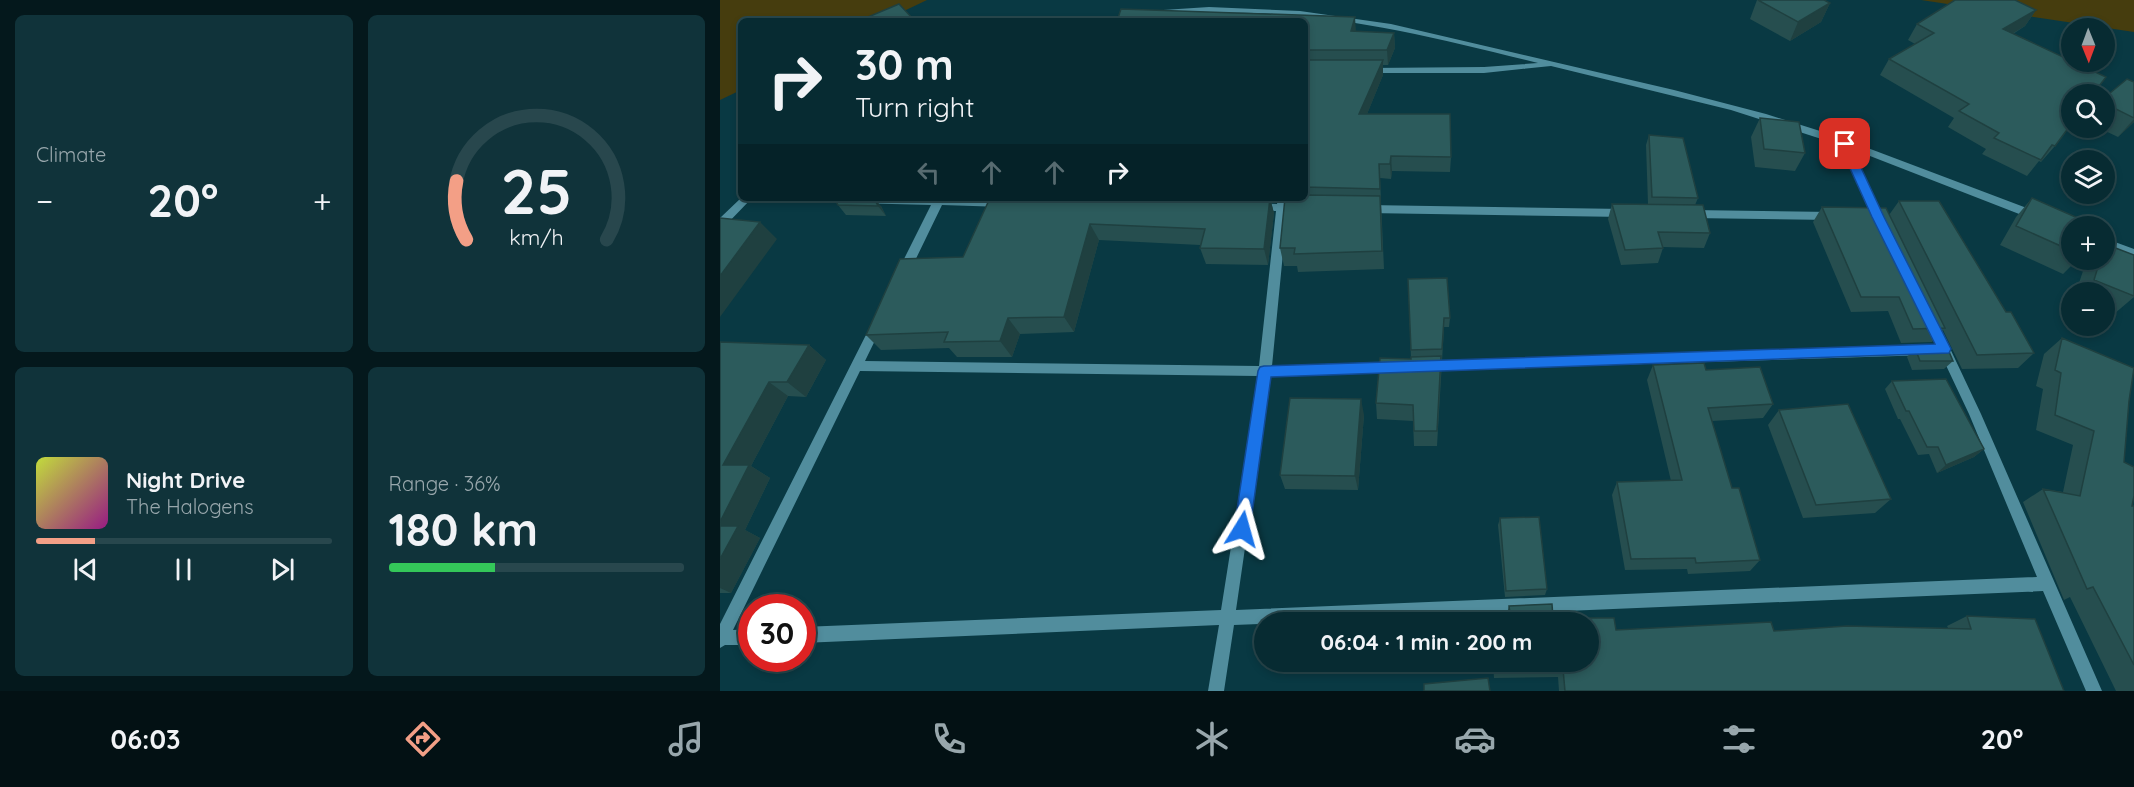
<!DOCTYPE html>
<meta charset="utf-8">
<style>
body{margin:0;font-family:Quicksand,sans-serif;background:#10333a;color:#f1f3f6;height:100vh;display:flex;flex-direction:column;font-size:22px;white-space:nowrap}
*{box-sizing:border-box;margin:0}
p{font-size:20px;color:#98a7ac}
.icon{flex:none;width:33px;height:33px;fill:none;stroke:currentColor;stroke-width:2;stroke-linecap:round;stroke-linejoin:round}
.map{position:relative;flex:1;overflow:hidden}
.details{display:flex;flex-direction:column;gap:15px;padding:15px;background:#04181c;width:720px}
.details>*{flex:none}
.guide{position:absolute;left:18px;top:18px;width:570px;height:183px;border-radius:9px;box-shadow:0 3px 9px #0003,0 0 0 2px #28474d;background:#072b32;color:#f1f3f6;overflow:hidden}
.needle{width:39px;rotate:179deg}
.controls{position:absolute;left:1341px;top:18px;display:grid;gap:12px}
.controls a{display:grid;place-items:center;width:54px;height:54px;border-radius:50%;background:#072b32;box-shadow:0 3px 9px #0003,0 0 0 2px #28474d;font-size:30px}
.speed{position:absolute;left:18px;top:594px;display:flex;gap:12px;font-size:30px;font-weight:700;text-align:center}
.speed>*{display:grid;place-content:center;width:78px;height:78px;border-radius:50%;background:#072b32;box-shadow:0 3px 9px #0003,0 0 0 2px #28474d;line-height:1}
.speed .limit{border:9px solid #d22;background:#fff;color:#111}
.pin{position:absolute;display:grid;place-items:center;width:51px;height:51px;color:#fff;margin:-26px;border-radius:12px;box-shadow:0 3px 9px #0006}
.me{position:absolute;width:66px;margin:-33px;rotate:8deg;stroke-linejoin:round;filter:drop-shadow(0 0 4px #0008)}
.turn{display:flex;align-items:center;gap:21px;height:126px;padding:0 18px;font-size:27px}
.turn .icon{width:78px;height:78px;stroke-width:2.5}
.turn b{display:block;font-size:42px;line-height:51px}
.lanes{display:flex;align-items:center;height:57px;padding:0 18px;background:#0003;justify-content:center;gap:30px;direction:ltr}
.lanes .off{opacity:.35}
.big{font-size:45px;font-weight:700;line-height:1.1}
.details .card{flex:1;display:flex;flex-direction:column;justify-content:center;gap:9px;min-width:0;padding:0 21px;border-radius:9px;background:#10333a}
.details .dial{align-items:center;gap:0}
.dial svg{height:156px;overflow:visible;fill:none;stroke:#28474d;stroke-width:7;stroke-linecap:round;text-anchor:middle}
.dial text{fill:#f1f3f6;stroke:none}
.song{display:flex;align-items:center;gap:18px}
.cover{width:72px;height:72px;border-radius:9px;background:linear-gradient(135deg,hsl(70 70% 55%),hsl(310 70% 35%))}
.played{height:6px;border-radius:3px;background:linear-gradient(90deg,#f39f86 20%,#28474d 20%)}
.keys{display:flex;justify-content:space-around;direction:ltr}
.heat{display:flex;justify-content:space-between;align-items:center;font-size:33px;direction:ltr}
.charge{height:9px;border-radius:4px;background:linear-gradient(90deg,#34c759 36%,#28474d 0)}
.details .tiles{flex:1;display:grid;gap:15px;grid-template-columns:repeat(2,1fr)}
.trip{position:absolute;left:534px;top:612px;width:345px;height:60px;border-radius:30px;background:#072b32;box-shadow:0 3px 9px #0003,0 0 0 2px #28474d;font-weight:700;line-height:60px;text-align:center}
.tab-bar{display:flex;height:96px;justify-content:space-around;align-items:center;background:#031114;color:#98a7ac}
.tab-bar .icon{width:42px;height:42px}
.tab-bar .on{color:#f39f86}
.tab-bar b{font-size:27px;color:#f1f3f6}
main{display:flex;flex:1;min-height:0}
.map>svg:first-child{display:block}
.green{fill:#463d0e}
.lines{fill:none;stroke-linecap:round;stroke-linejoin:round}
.street{fill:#518d9d;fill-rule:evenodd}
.wall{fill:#264e4f}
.shaded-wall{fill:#1f4040}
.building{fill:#2c5b5c;stroke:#1f4040;stroke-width:1.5}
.route{fill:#1a73e8;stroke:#114b97;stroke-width:1.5}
</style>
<main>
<section class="details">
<div class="tiles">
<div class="card"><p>Climate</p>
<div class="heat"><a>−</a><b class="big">20°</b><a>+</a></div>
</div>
<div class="card dial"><svg viewBox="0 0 100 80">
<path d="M14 69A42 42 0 1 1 86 69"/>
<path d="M14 69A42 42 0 0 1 9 39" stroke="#f39f86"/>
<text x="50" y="56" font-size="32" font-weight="700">25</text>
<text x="50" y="72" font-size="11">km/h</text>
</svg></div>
<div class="card">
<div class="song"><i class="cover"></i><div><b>Night Drive</b><p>The Halogens</p></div></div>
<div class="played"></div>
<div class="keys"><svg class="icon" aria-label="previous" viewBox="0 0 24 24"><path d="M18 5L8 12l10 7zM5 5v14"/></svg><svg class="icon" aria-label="pause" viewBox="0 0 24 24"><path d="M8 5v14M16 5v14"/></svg><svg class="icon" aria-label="next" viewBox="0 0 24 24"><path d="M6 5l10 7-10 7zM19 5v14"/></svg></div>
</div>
<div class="card"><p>Range · 36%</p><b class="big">180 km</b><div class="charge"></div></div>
</div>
</section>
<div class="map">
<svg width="1414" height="691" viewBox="0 0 1414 691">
<rect width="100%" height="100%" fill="#093943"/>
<path class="green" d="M0,0H207L163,21H21V90L0,100Z
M1201,0H1414V32Z"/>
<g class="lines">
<path class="street" d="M489,7L580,11L671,24L954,90L1046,114L1116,136L1320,213L1321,216L1320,219H1312L1132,149L1166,222L1161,226L1156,222L1120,145L1011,110L831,66L764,73H646L644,71L649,68L764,67L818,63C725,40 631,16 535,13C504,12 474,13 443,16L439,13L443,10Z
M21,198H32L4,227L0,228V218Z
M89,198L284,199L289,203L284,207L222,205L190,271L184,275L178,271L211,205L94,202Z
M558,198H568V204H578L583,208L578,212H567L552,366L675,362L679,363L681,367L679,371L675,372L550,376L516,610L1317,577L1249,414L1206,323L1208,320H1216L1218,323L1261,414L1382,691H1366L1323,591L514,625L504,691H488L499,625L82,643V627L501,610L538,376L140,371L13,630L32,629V645H5L0,648V624L153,321H161L163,324L145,361L539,366L556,211H536L531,207L536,203L557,204Z
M647,205L905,209L910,213L905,217L647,213L642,209Z
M971,210L1112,212L1117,216L1112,220L971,218L966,214Z
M1384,238L1414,249V257L1384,246Z
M1209,345L1213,346L1215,350L1213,354L1209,355L705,371L701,370L699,366L701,362L705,361Z"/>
</g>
<path class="wall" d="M1037,0L1110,3L1101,22L1070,41L1030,19Z
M1316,10L1305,26L1293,34L1335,146L1321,162L1319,161L1307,176L1262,154L1266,149L1228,127L1234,118L1160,75L1169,59L1195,44L1188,40L1197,24Z
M585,21L636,32L674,33L675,48L668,65H663V75L647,114L731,157L730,172L672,171L671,179L660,178L664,269L578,272L577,266H564L560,248L585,198Z
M1414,82V122L1398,137L1379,128H1384V98Z
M1040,118L1085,153L1075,171L1035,167L1031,137Z
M929,135L978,198L975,205L990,233L984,248L943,247V248L938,263L901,265L888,219L892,204H928L926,145Z
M270,198H556L555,202H551L554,213L548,265L486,264L480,248V245L379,240L354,332L300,334L292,357H237L229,348L161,350L146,335L243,257Z
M1312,198L1352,226V260H1357L1343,274L1280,245L1296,217Z
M1179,201L1286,312L1314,353L1298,368L1242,369L1223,330L1212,342L1181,343L1168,311L1131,312L1093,222L1102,207L1169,215Z
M118,205L161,206L166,216L126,215Z
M1414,255V297L1394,314L1384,310V292H1356L1366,262L1369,260H1384Z
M688,279L730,318L729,327H724L717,446H694L693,421L657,419L656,403L691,359Z
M1342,338L1409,401L1404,462L1412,506H1414V691H1396L1350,597L1344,600L1303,502L1323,489L1343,492L1353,445L1316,430L1323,389L1316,386L1324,354Z
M0,342L89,345L106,360L86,397L68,396L31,466L50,478L25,530L40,538L11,593H0Z
M1195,348L1233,361L1224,369L1192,370L1187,357Z
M933,365L986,370L1053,404L1043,418L992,421L1012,488L1040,560L1030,571L968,574L967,569L905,570L892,495L897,482L951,481L927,380Z
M1172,381L1264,449L1254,457L1217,473L1209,454L1198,455L1180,419H1178L1165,389Z
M1059,410L1171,499L1155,513L1083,518L1048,425Z
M644,415L638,490L565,489L560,475Z
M780,518L827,589L825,595L785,597L778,525Z
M832,604L833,618H894L896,630L1051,622L1054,631L1127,626L1228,628L1227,626L1247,616L1315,619L1344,691H839L838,677L774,678L773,662H868V622H770L772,614L787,613L789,606Z"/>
<path class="shaded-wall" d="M1110,3L1101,22L1070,41L1078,22Z
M1316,10L1305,26L1273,45L1283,29Z
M635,17L636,32L631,31Z
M674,33L675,48L668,65L667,50Z
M663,60V75L641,129L639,114Z
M1414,119V122L1398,137Z
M671,156L672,171L671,179L670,164Z
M154,198L161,206L166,216L158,206Z
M550,198L554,213L548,265L544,249Z
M40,222L57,239L0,317V276Z
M370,224L379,240L354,332L344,317Z
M288,318L300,334L292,357L280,341Z
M89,345L106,360L86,397L67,382Z
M49,382L68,396L31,466L50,478L25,530L40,538L11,593L0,588V522L3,465Z
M641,399L644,415L638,490L635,476Z
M1264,449L1254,457L1217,473L1226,465Z"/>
<path class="building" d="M1038,0H1104L1110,3L1078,22Z
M1235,0H1295L1316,10L1283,29L1386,77L1373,94H1352V123L1335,146L1332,145L1321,160L1274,138L1279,133L1239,111L1249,104L1169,59L1214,33L1197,24Z
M179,4L195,21H152L148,17Z
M401,9L635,17L631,31L674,33L667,50H585V21H397Z
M585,60H663L639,114H730L731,157L671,156L670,164H659L660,189L585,187Z
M1407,79L1414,82V118L1384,103V98Z
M1040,118L1079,122L1085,153L1044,149Z
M929,135L963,138L978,198L932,197Z
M585,195L660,196L662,251L574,254L575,248H560L565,198H585Z
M114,198H154L158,206L118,205Z
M270,198H550L544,249L480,248L485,229L370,224L344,317L288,318L280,341L224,342L228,332L146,335L180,259L243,257Z
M1312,198L1376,226H1352V251L1296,226Z
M1179,201H1219L1286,312H1291L1314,353L1257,355Z
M892,204L983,205L990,233L938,232L943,248L905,250Z
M1102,207L1166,208L1225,328L1193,329L1179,297H1141Z
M0,218L40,222L0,276Z
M1385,244L1414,255V296L1374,280L1380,260H1384Z
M727,278L730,318H724L722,349L691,350L688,279Z
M1342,338L1414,368L1409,401L1404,462L1414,467V496L1412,506H1414V665L1373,587L1367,589L1323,489L1360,496L1374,431L1335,415L1341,373L1335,370Z
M0,342L89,345L67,382H49L3,465H29L0,522Z
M1227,347L1233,361H1200L1195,348Z
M721,356L717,431H694L693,405L656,403L660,358L691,359V357Z
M984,363L986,370L1040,367L1053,404L988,408L1012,488H1019L1040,560L976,563L975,558L911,559L897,482L962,480L933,365Z
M1226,379L1264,449L1226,465L1218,447H1207L1189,411H1186L1172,381Z
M570,398L641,399L635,476L560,475Z
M1128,404L1171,499L1096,505L1059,410Z
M819,517L827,589L786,591L780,518Z
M0,526H18L0,559Z
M832,604L833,618H894L896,630L1051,622L1054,631L1127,626L1251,629L1247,616L1315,619L1344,691H845L843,669L777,670L776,662H868V622H773L772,614L790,613L789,606Z
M768,678L770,691H704V684Z"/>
<path class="route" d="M1125,140L1130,144L1164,217L1231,349L1229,353L551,377L530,529L527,534L522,536L516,534L514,529L538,371L540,367L544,366L1215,344L1152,217L1119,144Z"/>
</svg>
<div class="controls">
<a><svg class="needle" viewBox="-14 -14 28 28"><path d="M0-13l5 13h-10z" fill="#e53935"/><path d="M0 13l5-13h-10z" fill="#98a7ac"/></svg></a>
<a><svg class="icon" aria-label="search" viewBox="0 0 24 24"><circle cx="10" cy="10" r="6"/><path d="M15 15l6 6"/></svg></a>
<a><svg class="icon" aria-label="layers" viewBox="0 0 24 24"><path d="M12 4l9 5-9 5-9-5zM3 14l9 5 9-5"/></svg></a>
<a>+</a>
<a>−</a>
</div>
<div class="speed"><div class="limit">30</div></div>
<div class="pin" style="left:1125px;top:144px;background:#d93025"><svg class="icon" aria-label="arrive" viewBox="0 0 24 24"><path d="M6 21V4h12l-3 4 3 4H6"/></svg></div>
<svg class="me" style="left:522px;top:529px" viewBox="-20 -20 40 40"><path d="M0-17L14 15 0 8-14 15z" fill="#1a73e8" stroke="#fff" stroke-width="4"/></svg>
<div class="trip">06:04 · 1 min · 200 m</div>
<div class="guide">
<div class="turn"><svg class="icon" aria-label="right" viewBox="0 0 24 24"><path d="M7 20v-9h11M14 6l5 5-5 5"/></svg><div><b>30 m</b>Turn right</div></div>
<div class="lanes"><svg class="icon off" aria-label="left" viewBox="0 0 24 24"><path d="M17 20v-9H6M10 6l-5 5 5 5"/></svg><svg class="icon off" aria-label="ahead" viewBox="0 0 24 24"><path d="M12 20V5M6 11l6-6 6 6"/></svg><svg class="icon off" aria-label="ahead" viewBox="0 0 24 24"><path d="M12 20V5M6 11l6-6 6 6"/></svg><svg class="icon" aria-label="right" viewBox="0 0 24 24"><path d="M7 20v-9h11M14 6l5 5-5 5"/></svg></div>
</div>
</div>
</main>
<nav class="tab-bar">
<b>06:03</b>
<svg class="icon on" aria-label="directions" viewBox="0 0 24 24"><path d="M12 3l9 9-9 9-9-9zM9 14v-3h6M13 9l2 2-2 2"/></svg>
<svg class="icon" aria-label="music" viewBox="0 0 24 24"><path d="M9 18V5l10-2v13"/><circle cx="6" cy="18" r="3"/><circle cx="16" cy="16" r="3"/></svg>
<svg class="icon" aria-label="phone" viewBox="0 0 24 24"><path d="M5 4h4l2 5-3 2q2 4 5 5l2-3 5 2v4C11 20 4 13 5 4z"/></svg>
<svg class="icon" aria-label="climate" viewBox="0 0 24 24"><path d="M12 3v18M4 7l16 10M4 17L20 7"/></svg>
<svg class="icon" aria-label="car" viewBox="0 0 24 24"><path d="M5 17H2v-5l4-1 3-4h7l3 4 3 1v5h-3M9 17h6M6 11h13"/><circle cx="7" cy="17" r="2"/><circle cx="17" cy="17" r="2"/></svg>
<svg class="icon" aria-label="filters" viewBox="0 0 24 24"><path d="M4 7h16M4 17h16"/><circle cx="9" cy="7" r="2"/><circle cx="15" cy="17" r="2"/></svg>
<b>20°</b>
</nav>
